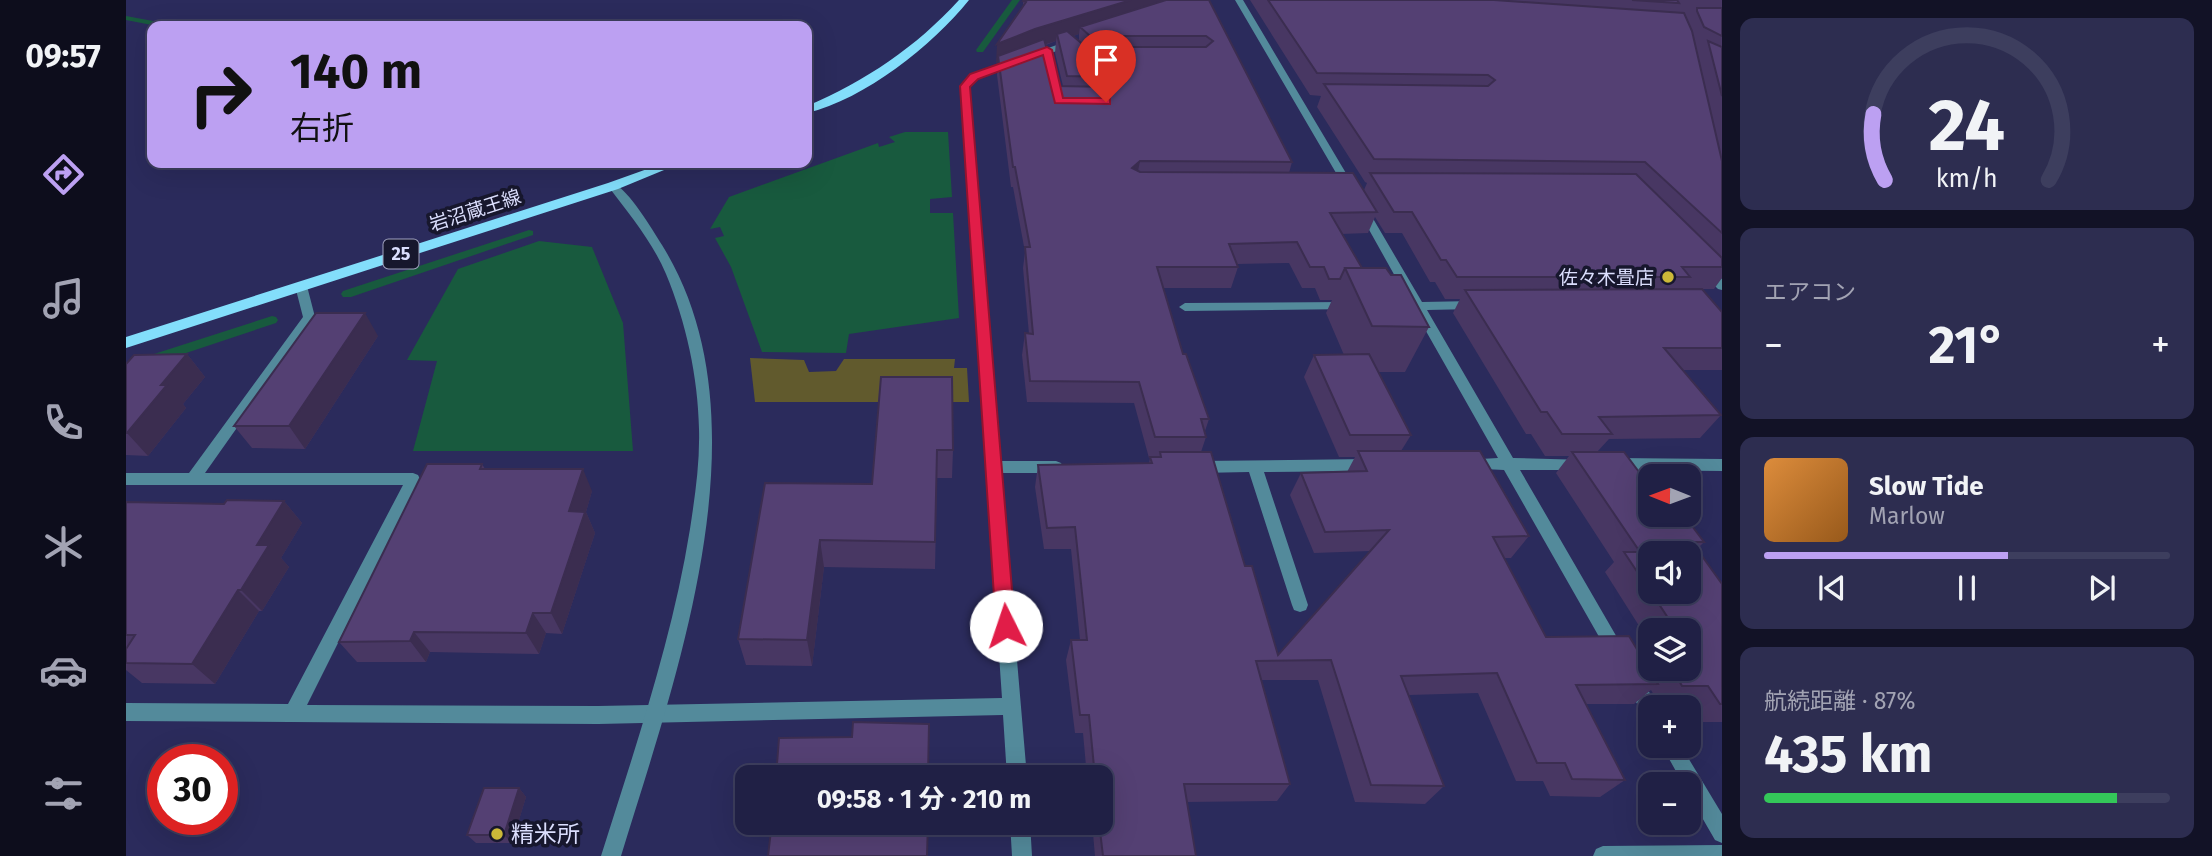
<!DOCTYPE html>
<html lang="ja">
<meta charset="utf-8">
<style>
body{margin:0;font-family:"Fira Sans","Noto Sans JP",sans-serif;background:#2d2d50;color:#f1f3f6;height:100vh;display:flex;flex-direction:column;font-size:26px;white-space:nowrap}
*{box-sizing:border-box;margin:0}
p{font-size:23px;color:#a2a3b3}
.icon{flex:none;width:38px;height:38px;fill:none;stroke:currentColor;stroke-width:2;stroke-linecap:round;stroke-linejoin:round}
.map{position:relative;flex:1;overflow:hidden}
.side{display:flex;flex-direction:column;gap:18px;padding:18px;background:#121226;width:490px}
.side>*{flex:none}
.banner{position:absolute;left:21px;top:21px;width:665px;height:147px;border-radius:14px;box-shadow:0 7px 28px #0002,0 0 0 2px #3d3e5e;background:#bca0f2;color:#111;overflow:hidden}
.needle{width:46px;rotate:271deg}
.buttons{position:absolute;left:1512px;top:464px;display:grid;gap:14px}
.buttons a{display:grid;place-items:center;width:63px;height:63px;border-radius:14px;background:#202045;box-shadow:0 7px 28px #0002,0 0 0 2px #3d3e5e;font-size:35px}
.speed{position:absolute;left:21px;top:744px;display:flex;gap:14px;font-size:35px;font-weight:700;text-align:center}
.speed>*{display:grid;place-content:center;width:91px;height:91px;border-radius:50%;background:#202045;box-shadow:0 7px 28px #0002,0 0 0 2px #3d3e5e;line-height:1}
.speed .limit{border:10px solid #d22;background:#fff;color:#111}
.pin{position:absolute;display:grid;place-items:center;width:60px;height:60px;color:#fff;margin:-72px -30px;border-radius:50% 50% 50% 0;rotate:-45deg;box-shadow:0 0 7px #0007}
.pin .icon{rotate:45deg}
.me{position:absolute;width:77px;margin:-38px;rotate:356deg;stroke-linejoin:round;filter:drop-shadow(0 0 5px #0008)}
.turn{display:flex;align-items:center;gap:24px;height:147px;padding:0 28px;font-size:32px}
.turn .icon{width:91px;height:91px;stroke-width:2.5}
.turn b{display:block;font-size:49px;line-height:60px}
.big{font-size:52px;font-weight:700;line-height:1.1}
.side .widget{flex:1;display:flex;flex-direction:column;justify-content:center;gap:10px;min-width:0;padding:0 24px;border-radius:14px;background:#2d2d50}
.side .dial{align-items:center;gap:0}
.dial svg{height:182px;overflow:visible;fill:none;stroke:#3d3e5e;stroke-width:7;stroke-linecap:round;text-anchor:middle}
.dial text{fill:#f1f3f6;stroke:none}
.song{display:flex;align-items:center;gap:21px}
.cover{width:84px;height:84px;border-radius:10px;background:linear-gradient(135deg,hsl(30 70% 55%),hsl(30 70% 35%))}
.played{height:7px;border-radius:4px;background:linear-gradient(90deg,#bca0f2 60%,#3d3e5e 60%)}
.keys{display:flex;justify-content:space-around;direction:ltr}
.heat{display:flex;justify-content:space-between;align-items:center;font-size:38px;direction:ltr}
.charge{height:10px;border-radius:5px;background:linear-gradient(90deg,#34c759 87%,#3d3e5e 0)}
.trip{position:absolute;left:609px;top:765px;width:378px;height:70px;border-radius:14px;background:#202045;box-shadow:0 7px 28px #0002,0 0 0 2px #3d3e5e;font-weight:700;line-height:70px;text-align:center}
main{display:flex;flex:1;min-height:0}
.menu{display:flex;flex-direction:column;width:126px;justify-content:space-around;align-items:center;background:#0d0d1c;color:#a2a3b3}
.menu .icon{width:49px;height:49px}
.menu .active{color:#bca0f2}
.menu b{font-size:32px;color:#f1f3f6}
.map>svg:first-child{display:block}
.green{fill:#615a2d}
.water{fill:#185a3e}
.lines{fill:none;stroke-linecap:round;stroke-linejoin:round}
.stream{fill:#185a3e;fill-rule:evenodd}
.minor{fill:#538a9b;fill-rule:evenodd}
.tertiary{fill:#538a9b;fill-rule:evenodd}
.primary{fill:#83defb;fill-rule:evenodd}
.wall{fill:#483763;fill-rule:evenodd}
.shaded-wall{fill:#3b2d50}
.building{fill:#544073;stroke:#3b2d50;stroke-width:2}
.route{fill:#e11d48;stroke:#92132f;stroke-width:2}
.poi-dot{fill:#ccb938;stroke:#17172d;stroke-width:2.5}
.labels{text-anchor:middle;stroke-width:7;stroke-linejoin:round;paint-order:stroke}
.shield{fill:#17172d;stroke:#a0a2bf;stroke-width:2}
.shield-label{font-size:18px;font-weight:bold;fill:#dbdefd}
.street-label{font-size:19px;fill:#dbdefd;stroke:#17172d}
.poi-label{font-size:19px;fill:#dbdefd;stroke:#17172d;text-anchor:end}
.near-poi-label{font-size:23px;fill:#dbdefd;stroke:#17172d;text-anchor:start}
</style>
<main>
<nav class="menu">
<b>09:57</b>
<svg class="icon active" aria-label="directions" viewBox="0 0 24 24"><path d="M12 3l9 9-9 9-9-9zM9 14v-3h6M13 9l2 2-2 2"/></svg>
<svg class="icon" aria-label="music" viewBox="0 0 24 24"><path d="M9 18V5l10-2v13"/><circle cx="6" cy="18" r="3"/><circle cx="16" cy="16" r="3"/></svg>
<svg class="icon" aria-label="phone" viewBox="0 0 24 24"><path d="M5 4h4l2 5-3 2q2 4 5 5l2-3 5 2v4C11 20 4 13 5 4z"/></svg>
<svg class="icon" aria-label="climate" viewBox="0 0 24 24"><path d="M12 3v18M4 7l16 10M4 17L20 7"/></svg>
<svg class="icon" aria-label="car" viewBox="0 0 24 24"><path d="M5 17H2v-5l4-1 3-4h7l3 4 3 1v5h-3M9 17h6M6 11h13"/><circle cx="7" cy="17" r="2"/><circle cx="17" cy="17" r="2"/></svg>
<svg class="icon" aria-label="filters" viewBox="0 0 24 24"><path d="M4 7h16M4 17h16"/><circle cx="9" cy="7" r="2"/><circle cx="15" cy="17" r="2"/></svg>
</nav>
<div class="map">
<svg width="1596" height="856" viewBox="0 0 1596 856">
<rect width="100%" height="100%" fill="#2b2b5c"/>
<path class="green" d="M624,358L678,360L683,372L710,371L718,359H829L828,368H841L843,402H629Z"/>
<path class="water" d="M779,132H822L826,197L804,199V213H827L833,318L723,334L720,353L636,352L605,267L589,238L598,236L594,227L584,229L603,197L752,143L753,147L769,142L763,137Z
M413,241L466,247L497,323L507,451H287L311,361L281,360L332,269Z"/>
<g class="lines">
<path class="stream" d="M886,0H894L857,52H851L850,50Z
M0,16L43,24L47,26H31L0,20Z
M403,230L407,231V235L225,297H217L215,294L217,291Z
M146,316L150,317L152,320L150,323L0,373V363Z"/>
<path class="minor" d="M1109,0H1117L1230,190L1229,192L1225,193L1220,190Z
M945,40L949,43L948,45L851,79L844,87L874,461H930L935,463L937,467L935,471L930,473H875L901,777H881L877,715L472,724L0,721V703L162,704L277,485H0V473H63L177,317L169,286L175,282L181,286L189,317L79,473H287L292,475L294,479L181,705L472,706L876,698L834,86L845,75Z
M1237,207L1242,210L1296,302L1348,301L1354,305L1348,309L1301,310L1387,458L1460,460L1462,464L1460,468L1455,470H1394L1496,646L1499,651L1496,656L1490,659L1484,656L1378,470L1337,468L1335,464L1337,460L1372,458L1288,310L1282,306L1284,303L1232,210Z
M1580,266L1584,267L1596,279V290L1592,289L1576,273V267Z
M1222,302L1228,306L1226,309L1059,311L1053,307L1059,303Z
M1489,458L1596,459V471L1489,470L1484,468L1482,464L1484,460Z
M1242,459L1247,461L1249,465L1247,469L1242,471L1138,472L1182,605L1180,610L1174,612L1168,610L1166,605L1123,472L1073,473L1068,471L1066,467L1068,463L1073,461Z
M1507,673L1513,675L1532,707H1524V719L1518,716L1498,681L1501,675Z
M1536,746H1555L1596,814V843L1589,840L1563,795V784H1557Z
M884,822H904L906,856H886Z
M1596,845V856H1467L1470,849L1477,846Z"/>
<path class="tertiary" d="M487,183C503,190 526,229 536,245C645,420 550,676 495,856H475C509,748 546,641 564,529C569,496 574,462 573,429C572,377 560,322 540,274C526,241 503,214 482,186Z"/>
<path class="primary" d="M833,0H843C806,46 739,99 681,113V106C740,81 790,47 833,0Z
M538,163H555L492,189L0,348V337L482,183Z"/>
</g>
<path class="wall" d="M1083,0L1166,162L1163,173L1238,190L1241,183L1239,182L1191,107L1195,96L1184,95L1124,0H1596V278L1588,289H1555L1596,312V370H1557L1595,415L1574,438L1483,439L1471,452L1522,484L1578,542L1571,549L1596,584V722H1569L1563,712V707H1560L1558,704H1533L1525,690L1508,704H1460L1499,780L1474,797L1424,796L1417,781H1390L1352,693L1283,695L1318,786L1299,804L1229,802L1192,680H1135L1164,784L1151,801L1061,802L1070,856H969L966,822H975V777H961L957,733H949L940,660L945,640H954L945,549H918L909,487L912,465L1023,463L1024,458H1023L1008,403L901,402L896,355L899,333L903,334L897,268L899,252L887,187H885L871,75L872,63H870L897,6V1ZM953,34V40L947,36ZM930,41L929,53L937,86H931L920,45ZM1249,217L1259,233H1276L1304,282H1309L1319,299H1334L1327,313L1400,434H1405L1419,456H1443L1430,473L1488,562L1479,572L1522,640L1511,650L1420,637L1378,558H1385L1403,536L1275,451L1285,435L1252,372H1279L1303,327L1265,275L1236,268L1215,234L1242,233ZM1163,263L1176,288H1189L1194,300H1206L1200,313L1218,355H1188L1178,377L1213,457H1229L1221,472L1175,473L1164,495L1188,553L1244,551L1152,655L1075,452L1080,437L1079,431L1083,419L1057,354L1037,288H1105L1112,267L1111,264ZM1524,630H1563V668H1524Z
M252,336L179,449L126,448L108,426Z
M61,354L79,377L57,404L60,408L22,456L0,455V364Z
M755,377L827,450L826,478H811L809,569L698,567L686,666L620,665L612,639L639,483L746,484Z
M356,464L359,469L466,491L460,512L469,533L436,634L420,633L413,654L304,652L300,662H231L213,642Z
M158,501L176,523L155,558L163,567L136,611H133L89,684L16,683L0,670V502L98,504Z
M393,788L400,797L386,843H350L341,835Z"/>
<path class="shaded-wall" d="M1005,0H1063L954,27L953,34L933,41L931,34L930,41L907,48L872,56V63H870L871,44L909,29Z
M1014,161L1010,181L1006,168Z
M239,313L252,336L179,449L163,426Z
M61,354L79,377L57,404L60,408L22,456L1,433L35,385Z
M457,469L466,491L460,512L469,533L436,634L425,613L443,511Z
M158,501L176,523L155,558L163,567L136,611L115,590L131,545Z
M694,540L698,567L686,666L681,640Z
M112,590L133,611L89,684L66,664Z
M407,613L420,633L413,654L400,633Z
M288,632L304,652L300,662L284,641Z
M393,788L400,797L386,843L378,835Z"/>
<path class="building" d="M898,0H1005L909,29L871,44L900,2L897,1Z
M1040,0H1083L1166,162L1014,161L1006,168L1014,172L1227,173L1251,212L1204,213L1236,268H1219L1214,279H1203L1198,267H1184L1171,242L1103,244L1112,267H1031L1057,354H1060L1083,419H1075L1080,437H1029L1013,382L904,381L899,333L907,334L899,247H904L889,167H887L872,56L918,39L931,86L986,87L989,81L984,77L941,76L931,34L941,31L960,47H1080L1087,41L1080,36H964L954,27Z
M1142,0H1368L1558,13L1566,31L1596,161V233L1519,162L1248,159L1198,84L1362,86L1369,80L1362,75L1191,73Z
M1506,0H1551L1553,3Z
M1571,8H1596V36L1578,27L1571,11Z
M1582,41L1596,47V96Z
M1244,173L1510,174L1596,258V267H1556L1564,277H1331L1320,260H1315L1286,212H1268Z
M1219,268H1260L1265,275H1275L1303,327L1246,326Z
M1576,289L1596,312V348H1538L1595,415L1473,417L1486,434H1436L1421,412H1415L1339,290Z
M190,313H239L163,426H108Z
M61,354L35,385H41L1,433H0V364L8,355Z
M1243,354L1285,435H1224L1188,355Z
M755,377H826L827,450H811L809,542L694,540L681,640L612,639L639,483L746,484Z
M1232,451H1354L1403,536L1367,537L1420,637L1503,636L1532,684L1450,685L1499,780L1446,779L1439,763H1411L1371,673L1275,676L1318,786L1245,785L1205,660L1130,661L1164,784H1058L1070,856H977L973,822H975V777H969L963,715H954L945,640H961L949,527L921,528L912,465L1026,463L1024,457H1035L1034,452H1085L1119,566H1126L1152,655L1263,530L1199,532L1175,473L1241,471Z
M1446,452H1498L1522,484H1524V514H1557L1578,542H1566L1596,584V704H1594L1582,686H1556L1546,668H1563V630H1550L1525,592H1563V553H1524V591L1498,552H1514Z
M301,464H356L354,469H457L443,511L459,512L425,613H407L400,633L288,632L284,641L213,642Z
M101,500L158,501L131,545H143L115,590H112L66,664L0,663V649L9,635H0V502L98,504Z
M727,722L803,724L802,777H650L653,738L726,737Z
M358,788H393L378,835H341Z
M646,822H802L801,856H642Z"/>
<path class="route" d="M921,47L926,50L937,98H980L984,99V104L929,103L917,55L852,79L844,87L889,626L887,632L880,635L873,632L870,626L834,86L844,74Z"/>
<g class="poi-dot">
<circle cx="1542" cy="277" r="7"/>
<circle cx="371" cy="834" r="7"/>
</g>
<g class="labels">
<rect class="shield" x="257.5" y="239.5" width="35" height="29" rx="5"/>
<g class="shield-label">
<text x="275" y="260">25</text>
</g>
<g class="street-label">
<text transform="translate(349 210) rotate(-18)" y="7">岩沼蔵王線</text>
</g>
<g class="poi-label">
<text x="1528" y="284">佐々木畳店</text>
</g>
<g class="near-poi-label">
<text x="385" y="842">精米所</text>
</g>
</g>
</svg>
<div class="buttons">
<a><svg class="needle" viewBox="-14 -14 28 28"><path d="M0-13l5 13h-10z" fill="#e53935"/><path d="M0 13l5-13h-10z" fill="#a2a3b3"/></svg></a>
<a><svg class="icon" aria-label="sound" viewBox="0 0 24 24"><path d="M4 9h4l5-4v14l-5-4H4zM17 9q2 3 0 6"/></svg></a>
<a><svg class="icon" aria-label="layers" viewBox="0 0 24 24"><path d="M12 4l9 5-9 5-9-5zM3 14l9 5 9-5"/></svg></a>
<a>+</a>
<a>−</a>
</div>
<div class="speed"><div class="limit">30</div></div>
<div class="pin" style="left:980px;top:102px;background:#d93025"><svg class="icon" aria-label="arrive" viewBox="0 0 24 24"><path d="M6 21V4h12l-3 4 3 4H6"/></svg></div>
<svg class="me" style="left:880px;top:626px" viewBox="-20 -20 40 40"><circle r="19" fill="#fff"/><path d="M0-13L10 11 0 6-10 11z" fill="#e11d48"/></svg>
<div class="trip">09:58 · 1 分 · 210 m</div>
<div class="banner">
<div class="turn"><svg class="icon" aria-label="right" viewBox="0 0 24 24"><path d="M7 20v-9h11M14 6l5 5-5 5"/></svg><div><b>140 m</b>右折</div></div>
</div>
</div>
<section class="side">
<div class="widget dial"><svg viewBox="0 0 100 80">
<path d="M14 69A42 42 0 1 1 86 69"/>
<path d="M14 69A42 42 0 0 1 9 40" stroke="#bca0f2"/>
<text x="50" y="56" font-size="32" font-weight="700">24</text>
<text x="50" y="72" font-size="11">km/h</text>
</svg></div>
<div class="widget"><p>エアコン</p>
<div class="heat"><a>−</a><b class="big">21°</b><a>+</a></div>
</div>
<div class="widget">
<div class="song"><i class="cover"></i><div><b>Slow Tide</b><p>Marlow</p></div></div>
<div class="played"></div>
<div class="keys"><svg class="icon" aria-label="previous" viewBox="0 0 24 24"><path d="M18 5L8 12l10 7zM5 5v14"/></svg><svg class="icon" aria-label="pause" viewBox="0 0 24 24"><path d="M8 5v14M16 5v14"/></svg><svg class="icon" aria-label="next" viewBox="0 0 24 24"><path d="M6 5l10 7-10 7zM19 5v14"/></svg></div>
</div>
<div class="widget"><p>航続距離 · 87%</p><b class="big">435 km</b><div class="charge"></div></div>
</section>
</main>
